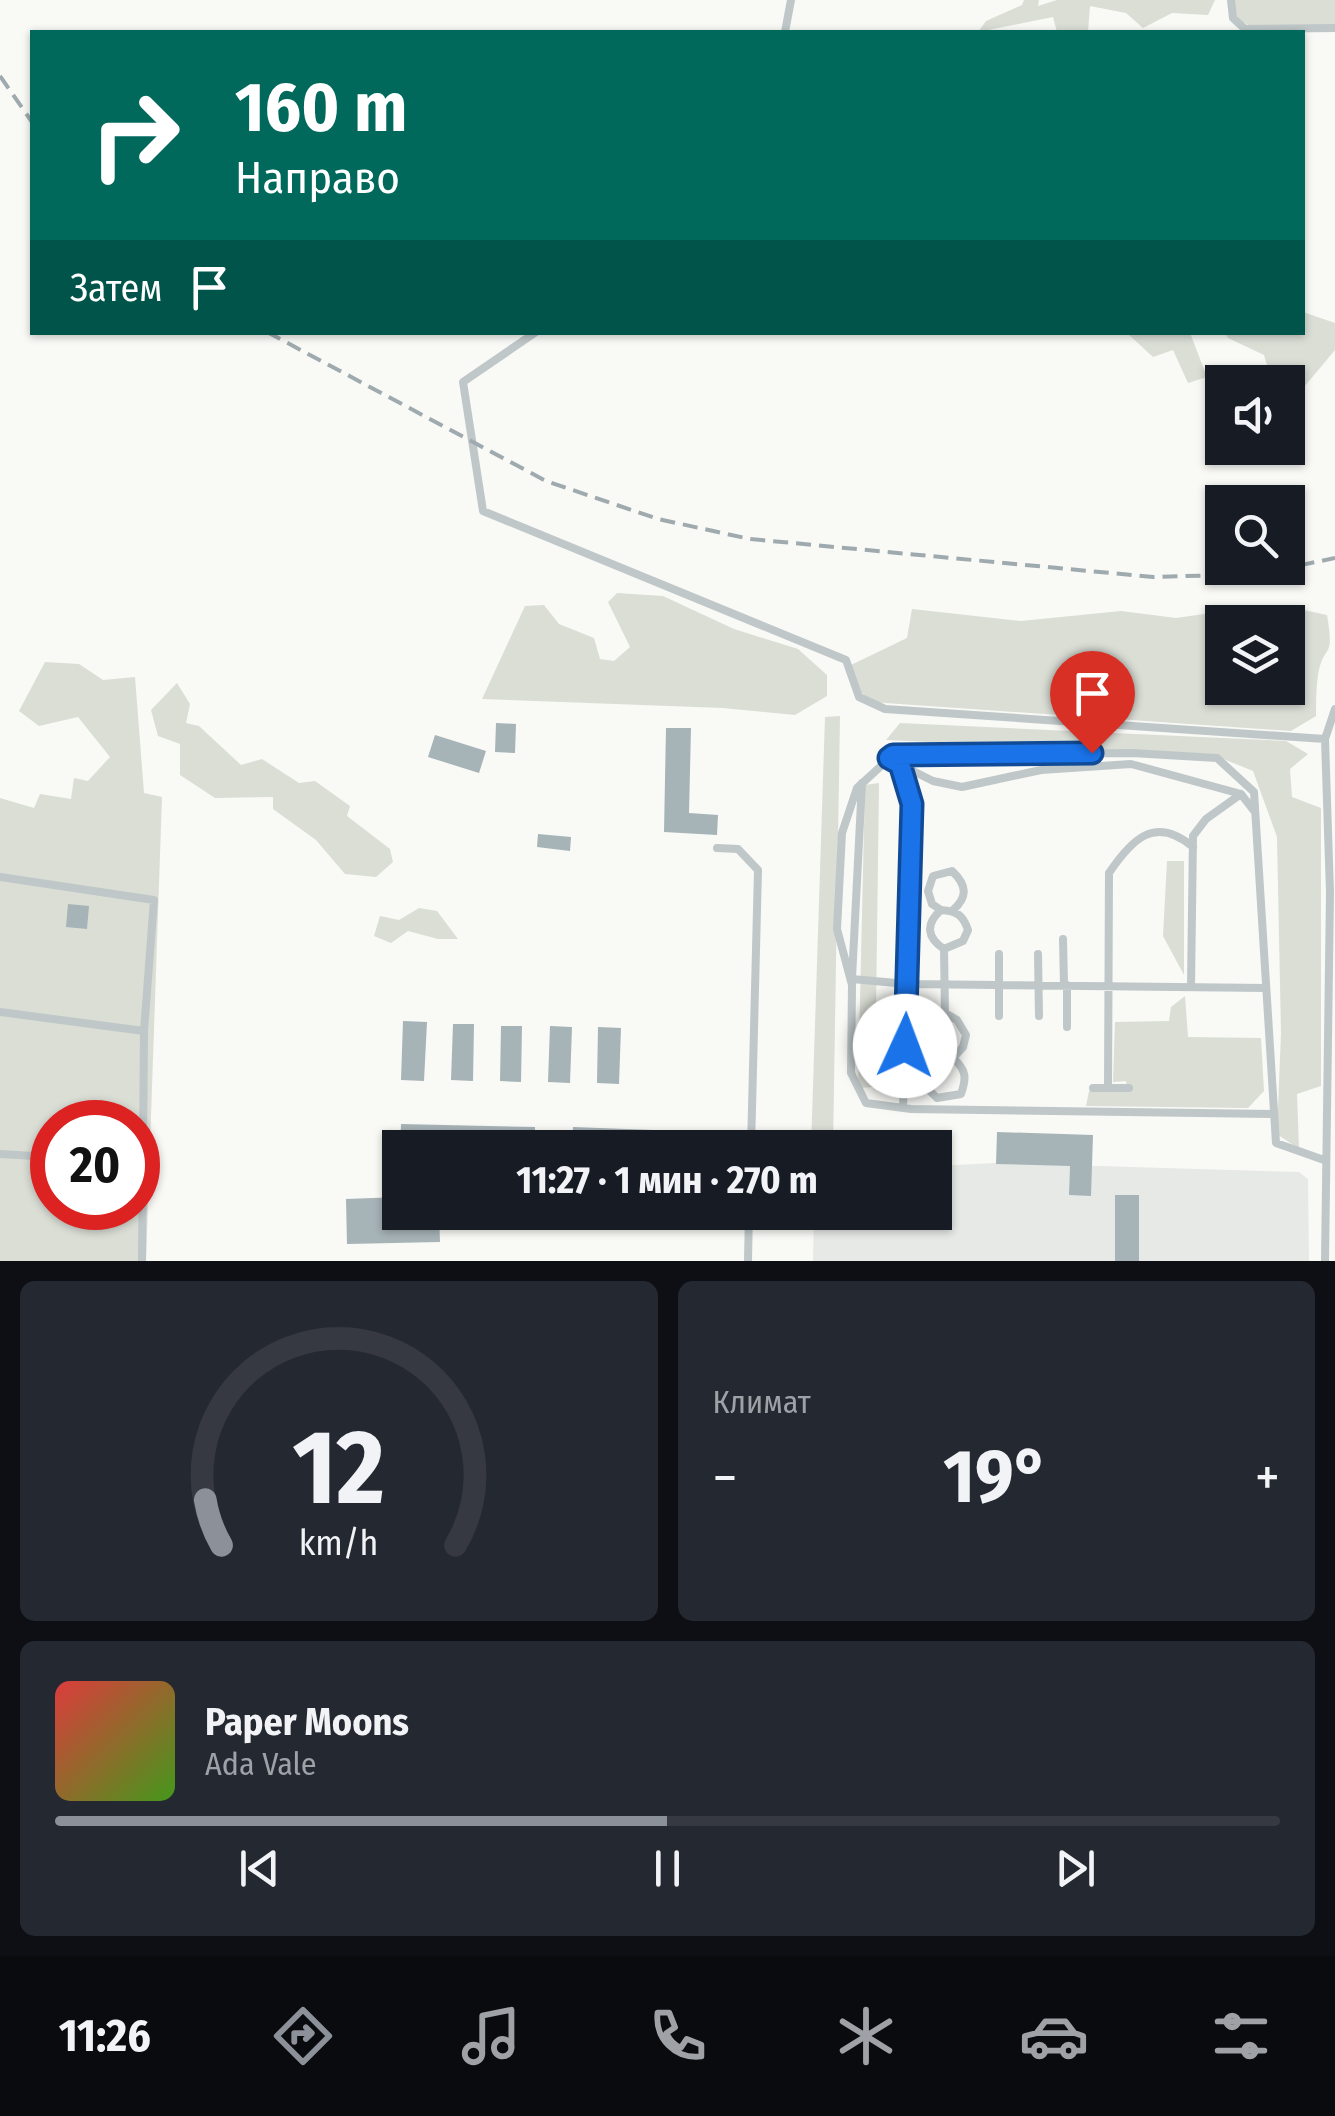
<!DOCTYPE html>
<html lang="ru">
<meta charset="utf-8">
<style>
body{margin:0;font-family:"Fira Sans Condensed",sans-serif;background:#242831;color:#f1f3f6;height:100vh;display:flex;flex-direction:column;font-size:38px;white-space:nowrap}
*{box-sizing:border-box;margin:0}
p{font-size:32px;color:#9ea1a6}
.icon{flex:none;width:55px;height:55px;fill:none;stroke:currentColor;stroke-width:2;stroke-linecap:round;stroke-linejoin:round}
.map{position:relative;height:1261px;overflow:hidden}
.panel{display:flex;flex-direction:column;gap:20px;padding:20px;background:#0d0f14;flex:1}
.panel>*{flex:none}
.top-card{position:absolute;left:30px;top:30px;width:1275px;height:305px;border-radius:0px;box-shadow:0 2px 8px #0004;background:#00695c;color:#fff;overflow:hidden}
.fabs{position:absolute;left:1205px;top:365px;display:grid;gap:20px}
.fabs a{display:grid;place-items:center;width:100px;height:100px;border-radius:0px;background:#171b24;box-shadow:0 2px 8px #0004;font-size:50px}
.speed{position:absolute;left:30px;top:1100px;display:flex;gap:20px;font-size:50px;font-weight:700;text-align:center}
.speed>*{display:grid;place-content:center;width:130px;height:130px;border-radius:50%;background:#171b24;box-shadow:0 2px 8px #0004;line-height:1}
.speed .limit{border:15px solid #d22;background:#fff;color:#111}
.pin{position:absolute;display:grid;place-items:center;width:85px;height:85px;color:#fff;margin:-102px -42px;border-radius:50% 50% 50% 0;rotate:-45deg;box-shadow:0 0 10px #0007}
.pin .icon{rotate:45deg}
.me{position:absolute;width:110px;margin:-55px;rotate:2deg;stroke-linejoin:round;filter:drop-shadow(0 0 8px #0008)}
.turn{display:flex;align-items:center;gap:35px;height:210px;padding:0 40px;font-size:45px}
.turn .icon{width:130px;height:130px;stroke-width:2.5}
.turn b{display:block;font-size:70px;line-height:85px}
.then{display:flex;align-items:center;height:95px;padding:0 40px;background:#0003;gap:20px;font-size:38px}
.big{font-size:75px;font-weight:700;line-height:1.1}
.panel .card{flex:1;display:flex;flex-direction:column;justify-content:center;gap:15px;min-width:0;padding:0 35px;border-radius:15px;background:#242831}
.panel .dial{align-items:center;gap:0}
.dial svg{height:260px;overflow:visible;fill:none;stroke:#363941;stroke-width:7;stroke-linecap:round;text-anchor:middle}
.dial text{fill:#f1f3f6;stroke:none}
.song{display:flex;align-items:center;gap:30px}
.cover{width:120px;height:120px;border-radius:15px;background:linear-gradient(135deg,hsl(0 70% 55%),hsl(100 70% 35%))}
.played{height:10px;border-radius:5px;background:linear-gradient(90deg,#8c9099 50%,#363941 50%)}
.keys{display:flex;justify-content:space-around;direction:ltr}
.heat{display:flex;justify-content:space-between;align-items:center;font-size:55px;direction:ltr}
.panel .tiles{flex:1;display:grid;gap:20px;grid-template-columns:1fr 1fr}
.card:last-child{grid-column:span 2}
.trip{position:absolute;left:382px;top:1130px;width:570px;height:100px;border-radius:0px;background:#171b24;box-shadow:0 2px 8px #0004;font-weight:700;line-height:100px;text-align:center}
.tabs{display:flex;height:160px;justify-content:space-around;align-items:center;background:#090b0e;color:#9ea1a6}
.tabs .icon{width:70px;height:70px}
.tabs .selected{color:#8c9099}
.tabs b{font-size:45px;color:#f1f3f6}
.map>svg:first-child{display:block}
.built{fill:#e7e9e7}
.green{fill:#daded5;fill-rule:evenodd}
.building{fill:#a6b3b7}
.lines{fill:none;stroke-linecap:round;stroke-linejoin:round}
.service{stroke:#bfc7c9;stroke-width:8}
.rail{stroke:#9faaae;stroke-width:4;stroke-dasharray:15 8;stroke-linecap:butt}
.route-casing{stroke:#114b97;stroke-width:25}
.route{stroke:#1a73e8;stroke-width:18}
</style>
<div class="map">
<svg width="1335" height="1261" viewBox="0 0 1335 1261">
<rect width="100%" height="100%" fill="#f9f9f6"/>
<path class="built" d="M996,1163L1299,1172L1308,1179L1309,1261H813L814,1213L935,1212V1166Z"/>
<path class="green" d="M1024,0H1039L1038,6L1057,0H1215L1208,15L1172,13L1143,28L1126,13L1090,6L1088,32H1057L1053,17L978,32L986,21L1022,5Z
M1231,0H1335V25L1250,26L1234,17Z
M1303,312L1335,323V350L1304,387L1297,408L1288,405V382H1272L1264,355L1228,338L1225,333L1302,332Z
M1127,333H1190L1207,377L1188,383L1173,350L1153,357Z
M617,593L663,596L734,629L798,649L827,675V696L795,715L723,708L482,699L525,606L544,605L559,624L594,638L600,659L614,661L630,647L608,602Z
M1285,606L1327,615C1335,663 1324,641 1318,675C1316,688 1316,703 1316,716L1291,731L871,702L851,682V665L907,638L912,609L1021,621L1121,611L1176,618L1232,610L1235,622H1222V688H1288V622H1267Z
M45,662L79,664L103,680L135,677L144,793L162,797L146,1261H0V798L34,808L40,794L71,799L74,778L88,781L110,757L78,717L39,726L19,711ZM52,1122H138V1208H52Z
M177,683L190,704L186,723L199,726L241,765L262,759L299,783L315,781L350,806L347,816L390,849L393,862L376,877L345,874L316,840L273,809V797L215,798L180,775V744L158,736L151,710Z
M840,716L833,1147L811,1148L825,717Z
M900,723L1286,741L1308,754L1290,769L1292,797L1321,808V1086L1297,1094L1299,1149L1277,1134L1281,1033L1277,837L1253,771L1211,754L886,740Z
M879,783L875,1087L858,1088L865,785Z
M1167,861H1184V975L1163,936Z
M419,908L437,911L458,939H438L408,931L391,943L374,936L380,916L399,920Z
M1185,996L1188,1037L1261,1038L1264,1091L1248,1108L1086,1106L1089,1091L1127,1092L1126,1081L1113,1082L1115,1022L1169,1021L1171,1007Z"/>
<path class="building" d="M496,723L516,724L515,753L495,752Z
M666,728H691L689,813L718,815L717,835L664,832Z
M435,735L486,751L479,773L428,757Z
M538,834L571,837L570,851L537,847Z
M68,904L89,906L87,929L66,927Z
M403,1021L427,1022L424,1081L401,1080Z
M453,1024H474L473,1081L451,1080Z
M501,1026H522L521,1082L500,1081Z
M550,1026L572,1027L570,1083L548,1082Z
M598,1027L621,1028L619,1084L597,1083Z
M401,1124L535,1127V1148H400Z
M573,1127L707,1132L706,1148H572Z
M997,1132L1093,1135L1091,1196L1069,1195L1070,1166L996,1164Z
M1115,1195H1139V1261H1115Z
M400,1197V1212H439L440,1242L347,1244L346,1199Z"/>
<g class="lines">
<path class="service" d="M1231,0L1233,18L1245,29L1335,28
M785,32L791,0
M536,332L463,382L483,511L846,660L859,697L885,709L1325,739
M889,759L933,781L962,787L1041,770L1131,764L1241,794L1255,812
M901,764L913,804L903,1108
M717,848L738,849L758,870L751,1148
M0,877L154,900L144,1031L142,1261
M941,910L932,904L928,891L933,876L952,871C967,885 968,897 953,910
M1063,939L1064,985
M944,949L963,941L968,930C963,915 957,911 941,910C925,924 927,938 944,949L945,1013L957,1020L966,1035L963,1047L953,1058L938,1060C921,1040 922,1027 945,1013
M1038,954L1039,1016
M852,978L862,783
M852,979L907,984L1266,988
M1067,985V1027
M1191,986L1193,836L1206,819L1241,794
M0,1012L144,1031
M999,1016V954
M938,1060L925,1072L926,1087L937,1098L961,1094C967,1077 966,1070 953,1058
M1093,1088H1129
M1108,1088L1109,873C1132,839 1155,815 1193,847
M1274,1114L911,1109L866,1103L851,1073L852,985L837,929L842,833L857,788L893,755L1132,753L1217,758L1254,792L1276,1143L1324,1160
M0,1154L52,1157
M748,1261L749,1212
M1325,1261L1330,892L1325,739L1335,709"/>
<path class="rail" d="M0,76L32,122
M267,332L546,481L658,519L750,539L1153,577L1258,574L1335,558"/>
</g>
<g class="lines">
<g class="route-casing">
<path id="route" d="M905,1046L912,804L900,764L889,758L893,755L1092,753"/>
</g>
<use href="#route" class="route"/>
</g>
</svg>
<div class="fabs">
<a><svg class="icon" aria-label="sound" viewBox="0 0 24 24"><path d="M4 9h4l5-4v14l-5-4H4zM17 9q2 3 0 6"/></svg></a>
<a><svg class="icon" aria-label="search" viewBox="0 0 24 24"><circle cx="10" cy="10" r="6"/><path d="M15 15l6 6"/></svg></a>
<a><svg class="icon" aria-label="layers" viewBox="0 0 24 24"><path d="M12 4l9 5-9 5-9-5zM3 14l9 5 9-5"/></svg></a>
</div>
<div class="speed"><div class="limit">20</div></div>
<div class="pin" style="left:1092px;top:753px;background:#d93025"><svg class="icon" aria-label="arrive" viewBox="0 0 24 24"><path d="M6 21V4h12l-3 4 3 4H6"/></svg></div>
<svg class="me" style="left:905px;top:1046px" viewBox="-20 -20 40 40"><circle r="19" fill="#fff"/><path d="M0-13L10 11 0 6-10 11z" fill="#1a73e8"/></svg>
<div class="trip">11:27 · 1 мин · 270 m</div>
<div class="top-card">
<div class="turn"><svg class="icon" aria-label="right" viewBox="0 0 24 24"><path d="M7 20v-9h11M14 6l5 5-5 5"/></svg><div><b>160 m</b>Направо</div></div>
<div class="then">Затем<svg class="icon" aria-label="arrive" viewBox="0 0 24 24"><path d="M6 21V4h12l-3 4 3 4H6"/></svg></div>
</div>
</div>
<section class="panel">
<div class="tiles">
<div class="card dial"><svg viewBox="0 0 100 80">
<path d="M14 69A42 42 0 1 1 86 69"/>
<path d="M14 69A42 42 0 0 1 9 55" stroke="#8c9099"/>
<text x="50" y="56" font-size="32" font-weight="700">12</text>
<text x="50" y="72" font-size="11">km/h</text>
</svg></div>
<div class="card"><p>Климат</p>
<div class="heat"><a>−</a><b class="big">19°</b><a>+</a></div>
</div>
<div class="card">
<div class="song"><i class="cover"></i><div><b>Paper Moons</b><p>Ada Vale</p></div></div>
<div class="played"></div>
<div class="keys"><svg class="icon" aria-label="previous" viewBox="0 0 24 24"><path d="M18 5L8 12l10 7zM5 5v14"/></svg><svg class="icon" aria-label="pause" viewBox="0 0 24 24"><path d="M8 5v14M16 5v14"/></svg><svg class="icon" aria-label="next" viewBox="0 0 24 24"><path d="M6 5l10 7-10 7zM19 5v14"/></svg></div>
</div>
</div>
</section>
<nav class="tabs">
<b>11:26</b>
<svg class="icon selected" aria-label="directions" viewBox="0 0 24 24"><path d="M12 3l9 9-9 9-9-9zM9 14v-3h6M13 9l2 2-2 2"/></svg>
<svg class="icon" aria-label="music" viewBox="0 0 24 24"><path d="M9 18V5l10-2v13"/><circle cx="6" cy="18" r="3"/><circle cx="16" cy="16" r="3"/></svg>
<svg class="icon" aria-label="phone" viewBox="0 0 24 24"><path d="M5 4h4l2 5-3 2q2 4 5 5l2-3 5 2v4C11 20 4 13 5 4z"/></svg>
<svg class="icon" aria-label="climate" viewBox="0 0 24 24"><path d="M12 3v18M4 7l16 10M4 17L20 7"/></svg>
<svg class="icon" aria-label="car" viewBox="0 0 24 24"><path d="M5 17H2v-5l4-1 3-4h7l3 4 3 1v5h-3M9 17h6M6 11h13"/><circle cx="7" cy="17" r="2"/><circle cx="17" cy="17" r="2"/></svg>
<svg class="icon" aria-label="filters" viewBox="0 0 24 24"><path d="M4 7h16M4 17h16"/><circle cx="9" cy="7" r="2"/><circle cx="15" cy="17" r="2"/></svg>
</nav>
